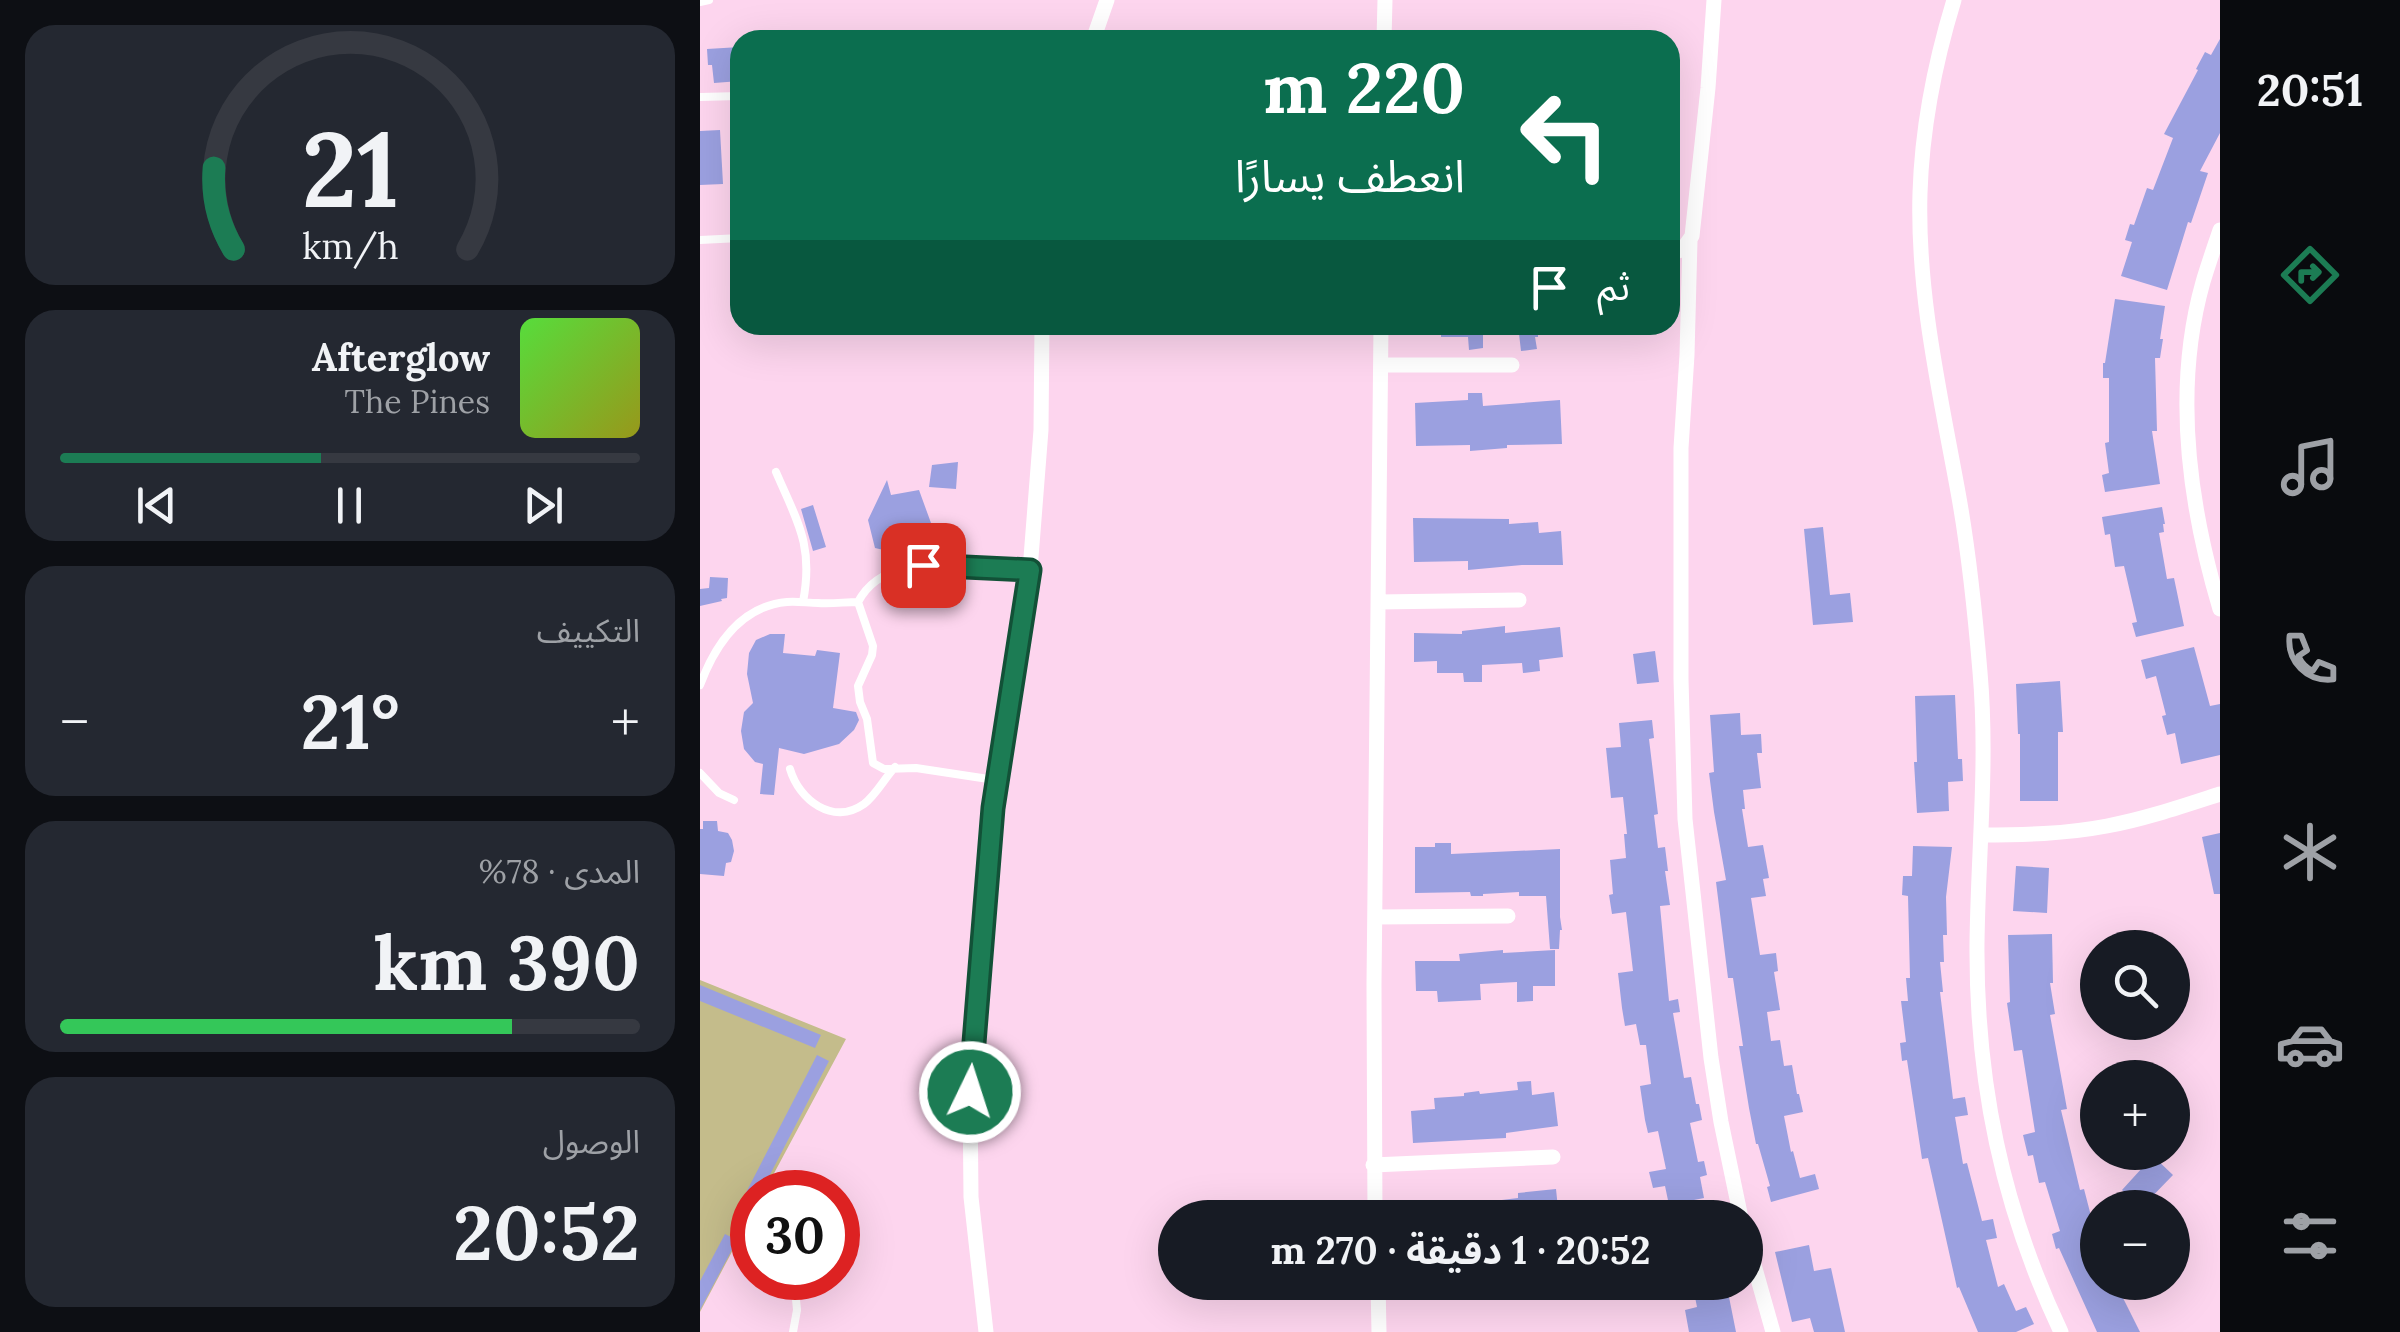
<!DOCTYPE html>
<html lang="ar">
<meta charset="utf-8">
<style>
body{margin:0;font-family:Lora,"Noto Sans Arabic",serif;background:#242831;color:#f1f3f6;direction:rtl;height:100vh;display:flex;flex-direction:column;font-size:38px;white-space:nowrap}
*{box-sizing:border-box;margin:0}
p{font-size:32px;color:#9ea1a6}
.icon{flex:none;width:55px;height:55px;fill:none;stroke:currentColor;stroke-width:2;stroke-linecap:round;stroke-linejoin:round}
.map{position:relative;flex:1;overflow:hidden;direction:ltr}
.side{display:flex;flex-direction:column;gap:25px;padding:25px;background:#0d0f14;width:700px}
.side>*{flex:none}
.banner{position:absolute;left:30px;top:30px;width:950px;height:305px;border-radius:30px;box-shadow:0 10px 40px #0002;direction:rtl;background:#0b6e4f;color:#fff;overflow:hidden}
.buttons{position:absolute;left:1380px;top:930px;display:grid;gap:20px}
.buttons a{display:grid;place-items:center;width:110px;height:110px;border-radius:50%;background:#171b24;box-shadow:0 10px 40px #0002;font-size:50px}
.speed{position:absolute;left:30px;top:1170px;display:flex;gap:20px;font-size:50px;font-weight:700;text-align:center}
.speed>*{display:grid;place-content:center;width:130px;height:130px;border-radius:50%;background:#171b24;box-shadow:0 10px 40px #0002;line-height:1}
.speed .limit{border:15px solid #d22;background:#fff;color:#111}
.pin{position:absolute;display:grid;place-items:center;width:85px;height:85px;color:#fff;margin:-42px;border-radius:20px;box-shadow:0 5px 15px #0006}
.me{position:absolute;width:110px;margin:-55px;rotate:4deg;stroke-linejoin:round;filter:drop-shadow(0 0 8px #0008)}
.turn{display:flex;align-items:center;gap:35px;height:210px;padding:0 50px;font-size:45px}
.turn .icon{width:130px;height:130px;stroke-width:2.5}
.turn b{display:block;font-size:70px;line-height:85px}
.then{display:flex;align-items:center;height:95px;padding:0 50px;background:#0003;gap:20px;font-size:38px}
.big{font-size:75px;font-weight:700;line-height:1.1}
.side .widget{flex:1;display:flex;flex-direction:column;justify-content:center;gap:15px;min-width:0;padding:0 35px;border-radius:30px;background:#242831}
.side .dial{align-items:center;gap:0}
.dial svg{height:260px;overflow:visible;fill:none;stroke:#363941;stroke-width:7;stroke-linecap:round;text-anchor:middle}
.dial text{fill:#f1f3f6;stroke:none}
.song{display:flex;align-items:center;gap:30px}
.cover{width:120px;height:120px;border-radius:15px;background:linear-gradient(135deg,hsl(110 70% 55%),hsl(60 70% 35%))}
.played{height:10px;border-radius:5px;background:linear-gradient(90deg,#1c7c54 45%,#363941 45%)}
.keys{display:flex;justify-content:space-around;direction:ltr}
.heat{display:flex;justify-content:space-between;align-items:center;font-size:55px;direction:ltr}
.charge{height:15px;border-radius:8px;background:linear-gradient(90deg,#34c759 78%,#363941 0)}
.trip{position:absolute;left:458px;top:1200px;width:605px;height:100px;border-radius:50px;background:#171b24;box-shadow:0 10px 40px #0002;font-weight:700;line-height:100px;text-align:center;direction:rtl}
main{display:flex;flex:1;min-height:0}
.menu{display:flex;flex-direction:column;width:180px;justify-content:space-around;align-items:center;background:#090b0e;color:#9ea1a6}
.menu .icon{width:70px;height:70px}
.menu .selected{color:#1c7c54}
.menu b{font-size:45px;color:#f1f3f6}
.map>svg:first-child{display:block}
.green{fill:#c4bc8b}
.building{fill:#9ba0e0}
.lines{fill:none;stroke-linecap:round;stroke-linejoin:round}
.lane{stroke:#fff;stroke-width:8}
.street{stroke:#fff;stroke-width:15}
.route-casing{stroke:#125137;stroke-width:25}
.route{stroke:#1c7c54;stroke-width:18}
</style>
<main>
<nav class="menu">
<b>20:51</b>
<svg class="icon selected" aria-label="directions" viewBox="0 0 24 24"><path d="M12 3l9 9-9 9-9-9zM9 14v-3h6M13 9l2 2-2 2"/></svg>
<svg class="icon" aria-label="music" viewBox="0 0 24 24"><path d="M9 18V5l10-2v13"/><circle cx="6" cy="18" r="3"/><circle cx="16" cy="16" r="3"/></svg>
<svg class="icon" aria-label="phone" viewBox="0 0 24 24"><path d="M5 4h4l2 5-3 2q2 4 5 5l2-3 5 2v4C11 20 4 13 5 4z"/></svg>
<svg class="icon" aria-label="climate" viewBox="0 0 24 24"><path d="M12 3v18M4 7l16 10M4 17L20 7"/></svg>
<svg class="icon" aria-label="car" viewBox="0 0 24 24"><path d="M5 17H2v-5l4-1 3-4h7l3 4 3 1v5h-3M9 17h6M6 11h13"/><circle cx="7" cy="17" r="2"/><circle cx="17" cy="17" r="2"/></svg>
<svg class="icon" aria-label="filters" viewBox="0 0 24 24"><path d="M4 7h16M4 17h16"/><circle cx="9" cy="7" r="2"/><circle cx="15" cy="17" r="2"/></svg>
</nav>
<div class="map">
<svg width="1520" height="1332" viewBox="0 0 1520 1332">
<rect width="100%" height="100%" fill="#fdd5ee"/>
<path class="green" d="M0,980L146,1039L64,1192H52V1214L0,1312Z"/>
<path class="building" d="M1520,39V133L1500,171L1508,173L1491,223L1488,222L1467,290L1421,276L1432,242L1425,240L1430,224L1434,225L1447,188L1453,190L1473,138L1464,134L1498,70L1496,69L1505,52L1511,55Z
M40,47V81L14,83L12,65H8L7,49Z
M20,130L23,184L0,185V131Z
M1415,299L1465,306L1460,339H1463L1460,358H1455L1457,431H1452L1460,484L1405,492L1402,475L1409,473L1405,443L1409,442V378H1403V363H1405Z
M741,325H783V348L769,350L768,337H741Z
M818,325H838V337H835L837,349L821,351Z
M768,393H782L783,406L860,400L862,444L807,445V448L770,451V445L716,446L715,403L768,400Z
M258,462L256,489L229,487L232,465Z
M187,480L191,495L219,490L231,523L205,548L188,551L175,548L168,520Z
M113,505L126,547L113,551L101,509Z
M1462,507L1465,524H1463L1464,532L1459,533L1467,579L1474,578L1484,626L1436,637L1432,623L1437,622L1424,566L1415,567L1410,534L1405,535L1402,517Z
M713,518L809,519V524L838,522L839,533L861,531L863,565H822L768,570V561L714,562Z
M1123,527L1130,595L1150,593L1153,622L1113,625L1104,529Z
M254,533L256,543L252,553L243,556L234,547V535Z
M10,577L28,578L27,598L21,599L22,601L0,606V589L9,588Z
M805,626V633L860,627L863,657L839,660L840,671L823,673L822,663L782,665V682H764L763,673H737V661L714,662V633L762,634V631Z
M70,634H85L83,653L115,656L117,650L140,653L133,708L156,712L159,720L154,730L139,744L104,754L79,748L74,795L60,794L63,764L55,762L44,749L41,731L44,712L53,703L47,674L49,653L56,640Z
M1494,647L1510,706L1520,704V755L1481,764L1475,733L1467,735L1462,716L1466,715L1456,676L1446,679L1441,660Z
M955,651L959,682L937,684L933,654Z
M1360,681L1363,732H1358V801H1320V734H1318L1316,684Z
M1255,695L1258,759H1262L1263,781L1248,782L1249,811L1217,813L1214,762H1217L1215,696Z
M1040,713L1041,735L1061,734L1062,753H1057L1061,788L1043,790L1045,809H1042L1048,847L1063,845L1069,878L1063,879L1066,896L1051,898L1060,955L1076,953L1078,971L1074,972L1080,1010L1067,1012L1071,1041L1080,1040L1084,1066L1092,1065L1097,1094H1099L1103,1112L1084,1116L1091,1152L1093,1151L1100,1178L1115,1174L1119,1189L1071,1202L1067,1187L1070,1186L1058,1144H1056L1049,1108L1039,1046H1043L1033,978H1028L1016,882L1026,880L1014,812L1009,773L1014,772L1010,715Z
M952,720L954,738L949,739L958,814L954,815L958,848L965,847L968,871H965L970,905L960,906L969,1001L978,999L980,1012L973,1013L984,1078L991,1077L996,1104H999L1002,1120L990,1123L998,1162L1004,1161L1007,1175L1000,1177L1004,1198L969,1205L965,1186L953,1188L949,1172L966,1169L958,1131L948,1133L945,1120L940,1086L951,1084L946,1045H940L936,1024L925,1026L922,1008L918,973L933,971L926,912L912,914L909,895L913,894L910,860L926,858L924,834H927L923,797L911,798L906,748L921,747L919,723Z
M3,821H17L18,831L28,833L32,840L34,851L31,862L26,863L24,876L0,874V829H3Z
M1520,833V894H1514L1502,837Z
M735,843H751V854L860,849V917L862,930H860L859,949H850L846,896H819V892L783,894V896H771L770,892L715,893V847H735Z
M1213,846L1252,847L1246,897L1247,935H1243L1244,962H1240L1243,992H1240L1253,1099L1265,1097L1268,1115L1255,1117L1263,1164L1267,1163L1282,1221L1293,1219L1297,1238L1286,1240L1298,1287L1304,1284L1316,1311L1326,1307L1334,1324L1316,1332H1278L1259,1287L1257,1288L1228,1158L1222,1159L1207,1060L1202,1061L1200,1043L1206,1042L1201,1001H1208L1206,978H1210L1208,896L1202,895L1203,876H1212Z
M1316,866L1349,868L1347,913L1313,911Z
M1352,934L1353,983H1350L1355,1014L1350,1015L1367,1109L1361,1110L1380,1190L1384,1189L1391,1216L1398,1214V1282H1415L1440,1332H1397L1359,1248L1356,1249L1352,1234L1360,1231L1345,1182L1339,1183L1333,1155L1328,1156L1323,1135L1335,1132L1322,1050L1314,1051L1307,1003L1310,1002L1308,935Z
M803,950V953L855,950V986H833V1001L817,1002V982L780,984L781,1000L738,1002L737,991H716L715,961H760L759,954Z
M0,985L121,1035L115,1048L0,1001Z
M117,1055L129,1061L61,1192H52V1215L38,1208Z
M831,1081L832,1095L854,1092L858,1126L806,1133V1138L713,1143L711,1111L735,1109L734,1098L764,1096V1093L779,1091L780,1094L818,1090L817,1082Z
M1453,1156L1473,1175L1441,1208L1422,1190Z
M856,1189L859,1218H716L715,1202L730,1201L731,1205L753,1203V1206L818,1198V1193Z
M25,1234L37,1240L0,1310V1281Z
M1109,1245L1114,1271L1131,1268L1145,1332H1114L1110,1318L1092,1322L1075,1252Z
M992,1282H1026L1036,1332H989L985,1310L997,1307Z"/>
<g class="lines">
<path class="lane" d="M0,2L9,0
M37,96L40,199
M0,97L40,96
M0,240L40,238
M76,472C97,521 114,545 103,602
M0,685C15,645 41,606 87,602C97,601 108,603 118,603C132,604 145,602 158,602
M90,769C99,800 133,826 164,804C176,795 184,779 195,767
M0,773L19,793L34,800
M295,780L216,768L184,769L173,763L167,719L160,702L158,686L172,655L173,646L158,602C180,561 226,565 266,567C287,568 309,569 330,570
M93,1332L97,1310L94,1278"/>
<path class="street" d="M1254,0C1235,62 1222,128 1220,193C1217,294 1240,393 1258,492C1269,552 1275,612 1280,672C1288,763 1278,853 1277,944C1276,1082 1302,1207 1361,1332
M393,40L407,0
M684,40L685,0
M1520,230C1514,248 1508,265 1503,282C1473,388 1489,505 1520,609
M990,241L987,355L981,448V679L985,819L1011,1058L1021,1122L1041,1218
M970,253L982,250L992,236L1008,88L1014,0
M681,365H812
M678,602L819,600
M1281,835C1323,835 1365,834 1407,826C1445,819 1483,806 1520,794
M675,917L808,916
M673,1165L853,1157
M675,1218L674,984L681,325
M1045,1233L1073,1332
M678,1282L679,1332
M678,1289L802,1282
M286,1332L271,1197L270,1092L296,780L330,570L341,430L342,325"/>
</g>
<g class="lines">
<g class="route-casing">
<path id="route" d="M223,565L330,570L293,808L270,1092"/>
</g>
<use href="#route" class="route"/>
</g>
</svg>
<div class="buttons">
<a><svg class="icon" aria-label="search" viewBox="0 0 24 24"><circle cx="10" cy="10" r="6"/><path d="M15 15l6 6"/></svg></a>
<a>+</a>
<a>−</a>
</div>
<div class="speed"><div class="limit">30</div></div>
<div class="pin" style="left:223px;top:565px;background:#d93025"><svg class="icon" aria-label="arrive" viewBox="0 0 24 24"><path d="M6 21V4h12l-3 4 3 4H6"/></svg></div>
<svg class="me" style="left:270px;top:1092px" viewBox="-20 -20 40 40"><circle r="17" fill="#1c7c54" stroke="#fff" stroke-width="3"/><path d="M0-11L8 9 0 5-8 9z" fill="#fff"/></svg>
<div class="trip">20:52 · 1 دقيقة · 270 m</div>
<div class="banner">
<div class="turn"><svg class="icon" aria-label="left" viewBox="0 0 24 24"><path d="M17 20v-9H6M10 6l-5 5 5 5"/></svg><div><b>220 m</b>انعطف يسارًا</div></div>
<div class="then">ثم<svg class="icon" aria-label="arrive" viewBox="0 0 24 24"><path d="M6 21V4h12l-3 4 3 4H6"/></svg></div>
</div>
</div>
<section class="side">
<div class="widget dial"><svg viewBox="0 0 100 80">
<path d="M14 69A42 42 0 1 1 86 69"/>
<path d="M14 69A42 42 0 0 1 8 44" stroke="#1c7c54"/>
<text x="50" y="56" font-size="32" font-weight="700">21</text>
<text x="50" y="72" font-size="11">km/h</text>
</svg></div>
<div class="widget">
<div class="song"><i class="cover"></i><div><b>Afterglow</b><p>The Pines</p></div></div>
<div class="played"></div>
<div class="keys"><svg class="icon" aria-label="previous" viewBox="0 0 24 24"><path d="M18 5L8 12l10 7zM5 5v14"/></svg><svg class="icon" aria-label="pause" viewBox="0 0 24 24"><path d="M8 5v14M16 5v14"/></svg><svg class="icon" aria-label="next" viewBox="0 0 24 24"><path d="M6 5l10 7-10 7zM19 5v14"/></svg></div>
</div>
<div class="widget"><p>التكييف</p>
<div class="heat"><a>−</a><b class="big">21°</b><a>+</a></div>
</div>
<div class="widget"><p>المدى · 78%</p><b class="big">390 km</b><div class="charge"></div></div>
<div class="widget"><p>الوصول</p><b class="big">20:52</b></div>
</section>
</main>
